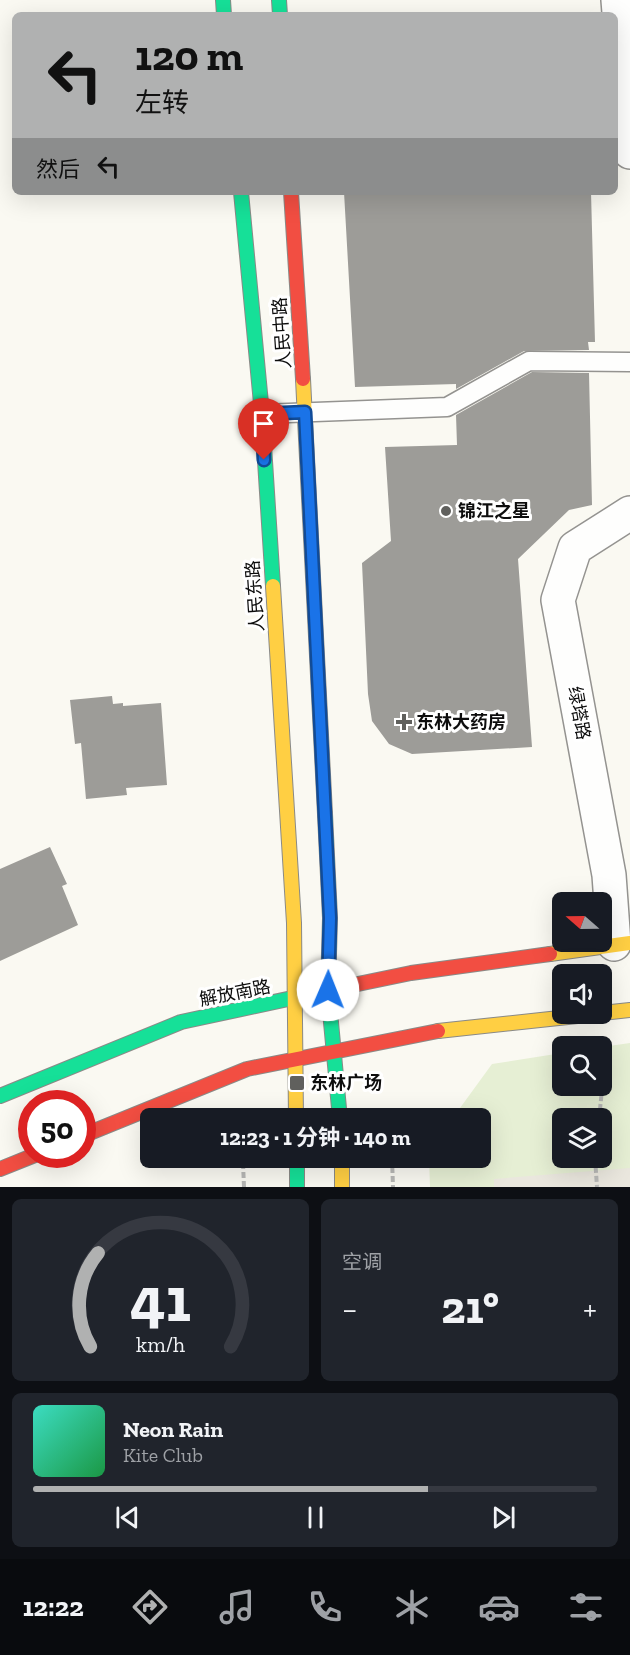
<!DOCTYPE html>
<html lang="zh">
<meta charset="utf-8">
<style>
body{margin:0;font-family:"Zilla Slab","Noto Sans SC",serif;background:#20242c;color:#f1f3f6;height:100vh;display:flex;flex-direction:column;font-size:22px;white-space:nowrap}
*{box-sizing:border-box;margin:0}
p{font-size:20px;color:#9ea1a6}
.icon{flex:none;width:33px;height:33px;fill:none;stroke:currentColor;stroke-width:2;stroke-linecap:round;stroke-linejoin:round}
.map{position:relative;height:1187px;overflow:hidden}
.drawer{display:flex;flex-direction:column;gap:12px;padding:12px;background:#0d0f14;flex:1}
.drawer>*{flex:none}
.banner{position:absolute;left:12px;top:12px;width:606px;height:183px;border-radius:9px;box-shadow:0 6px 24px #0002;background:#b0b1b1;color:#111;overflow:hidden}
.needle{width:39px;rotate:290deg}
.buttons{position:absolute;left:552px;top:892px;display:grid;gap:12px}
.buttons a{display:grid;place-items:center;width:60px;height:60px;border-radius:9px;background:#171b24;box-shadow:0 6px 24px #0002;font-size:30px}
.speed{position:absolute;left:18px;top:1090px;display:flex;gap:12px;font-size:30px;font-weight:700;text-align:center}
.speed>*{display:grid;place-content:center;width:78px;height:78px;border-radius:50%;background:#171b24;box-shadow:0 6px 24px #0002;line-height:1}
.speed .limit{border:9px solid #d22;background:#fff;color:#111}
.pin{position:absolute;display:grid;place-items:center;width:51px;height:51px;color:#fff;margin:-62px -26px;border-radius:50% 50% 50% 0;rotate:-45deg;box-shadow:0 0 6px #0007}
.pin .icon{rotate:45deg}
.me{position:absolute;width:66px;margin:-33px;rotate:1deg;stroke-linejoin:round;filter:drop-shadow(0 0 4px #0008)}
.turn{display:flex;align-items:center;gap:21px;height:126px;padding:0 24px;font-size:27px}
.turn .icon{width:78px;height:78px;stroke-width:2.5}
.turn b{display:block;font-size:42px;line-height:51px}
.then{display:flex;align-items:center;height:57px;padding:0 24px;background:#0003;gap:12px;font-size:22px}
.big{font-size:45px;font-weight:700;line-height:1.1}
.drawer .card{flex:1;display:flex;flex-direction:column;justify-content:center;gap:9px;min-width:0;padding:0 21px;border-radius:9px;background:#20242c}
.drawer .dial{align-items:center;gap:0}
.dial svg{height:156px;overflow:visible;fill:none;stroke:#363941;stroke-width:7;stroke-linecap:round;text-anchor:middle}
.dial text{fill:#f1f3f6;stroke:none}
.song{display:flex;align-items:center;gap:18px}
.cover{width:72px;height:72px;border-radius:9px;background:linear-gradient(135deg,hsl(170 70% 55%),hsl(140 70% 35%))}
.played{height:6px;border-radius:3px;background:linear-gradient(90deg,#b0b1b1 70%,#363941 70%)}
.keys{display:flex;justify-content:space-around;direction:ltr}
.heat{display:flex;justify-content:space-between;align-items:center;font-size:33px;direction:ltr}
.drawer .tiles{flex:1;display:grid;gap:12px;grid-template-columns:1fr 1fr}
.card:last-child{grid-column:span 2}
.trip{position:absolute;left:140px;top:1108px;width:351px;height:60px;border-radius:9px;background:#171b24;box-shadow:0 6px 24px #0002;font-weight:700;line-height:60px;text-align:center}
.tab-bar{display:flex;height:96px;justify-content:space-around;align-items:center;background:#090b0e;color:#9ea1a6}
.tab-bar .icon{width:42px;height:42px}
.tab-bar .current{color:#b0b1b1}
.tab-bar b{font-size:27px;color:#f1f3f6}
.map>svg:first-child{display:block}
.green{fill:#e6efd4;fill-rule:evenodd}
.plaza{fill:#eae7de}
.building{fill:#9d9c98}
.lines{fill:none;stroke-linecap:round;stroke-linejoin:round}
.lane-casing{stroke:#949390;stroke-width:21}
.street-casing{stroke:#949390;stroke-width:36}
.fast-casing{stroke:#8a8a87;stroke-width:16}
.slow-casing{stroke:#8a8a87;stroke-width:16}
.jam-casing{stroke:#8a8a87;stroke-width:16}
.path{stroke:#b8b8b6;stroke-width:4;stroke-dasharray:6 3;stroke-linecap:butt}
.lane{stroke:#fefefd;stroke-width:18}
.street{stroke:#fefefd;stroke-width:33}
.fast{stroke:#16e098;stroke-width:14}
.slow{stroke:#ffcf43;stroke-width:14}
.jam{stroke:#f24e42;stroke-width:14}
.route-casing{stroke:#114b97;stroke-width:15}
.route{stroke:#1a73e8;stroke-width:10}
.poi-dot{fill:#60605d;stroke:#fff;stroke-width:2}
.labels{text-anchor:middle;stroke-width:6;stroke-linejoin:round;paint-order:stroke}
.street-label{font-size:18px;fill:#0d0d0d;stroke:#fff}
.poi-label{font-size:18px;font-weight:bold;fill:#0d0d0d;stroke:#fff;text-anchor:start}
</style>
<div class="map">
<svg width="630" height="1187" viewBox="0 0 630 1187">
<rect width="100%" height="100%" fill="#faf9f2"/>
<path class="green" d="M630,1043V1187H430L429,1158H480V1119H452L492,1064L562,1053V1086H602V1047ZM562,1119H602V1158H562Z"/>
<path class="plaza" d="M630,1168V1187H494V1179Z"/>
<path class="building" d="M344,192H591L595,342H588L589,350L524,351L456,389V384L355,387Z
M532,372L589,373L592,505L569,510L518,559L532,747L412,754L389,744L372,721L368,694L362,563L391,541L385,447L457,445L456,415Z
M112,696L113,704L123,703V706L161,703L167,785L126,788L127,795L86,799L81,743L75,744L70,700Z
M50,847L67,884L62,886L78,925L0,961V869Z"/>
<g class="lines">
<g class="lane-casing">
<path id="lane" d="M262,414L447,407L529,361L630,362"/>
</g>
<g class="street-casing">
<path id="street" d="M618,0L630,152
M614,944L609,875L558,600L575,548L630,513"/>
</g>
<g class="fast-casing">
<path id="fast" d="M223,0L224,15
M279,0L280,15
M241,192L262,414L273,586
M325,814L330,918L328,990L340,1119
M0,1096L181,1022L353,985
M297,1158V1187"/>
</g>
<g class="slow-casing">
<path id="slow" d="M303,379L325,814
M273,586L294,923L296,1119
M550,954L630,943
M602,1013L630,1010
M438,1031L596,1014
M342,1158V1187"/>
</g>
<g class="jam-casing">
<path id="jam" d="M291,192L303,379
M353,985L411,973L550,954
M82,1136L247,1069L438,1031
M0,1169L35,1155"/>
</g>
<path class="path" d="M391,1116V1119
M599,1119L604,1070
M392,1158L393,1187
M595,1158L597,1187
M243,1163L244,1187"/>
<use href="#lane" class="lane"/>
<use href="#street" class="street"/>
<use href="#fast" class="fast"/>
<use href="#slow" class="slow"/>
<use href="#jam" class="jam"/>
</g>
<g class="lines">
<g class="route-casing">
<path id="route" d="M264,460L262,414L305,412L330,918L328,990"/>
</g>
<use href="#route" class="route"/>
</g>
<g class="poi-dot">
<circle cx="446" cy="511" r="6"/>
<path d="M401 713h6v6h6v6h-6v6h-6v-6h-6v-6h6z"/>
<rect x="289" y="1075" width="16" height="16" rx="3"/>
</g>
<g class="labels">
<g class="street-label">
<text transform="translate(282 333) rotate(-94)" y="6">人民中路</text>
<text transform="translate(255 596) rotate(-94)" y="6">人民东路</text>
<text transform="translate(579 713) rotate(80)" y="6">绿塔路</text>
<text transform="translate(235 993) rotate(-11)" y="6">解放南路</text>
</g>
<g class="poi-label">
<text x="458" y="517">锦江之星</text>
<text x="416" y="728">东林大药房</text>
<text x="310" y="1089">东林广场</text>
</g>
</g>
</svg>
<div class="buttons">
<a><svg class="needle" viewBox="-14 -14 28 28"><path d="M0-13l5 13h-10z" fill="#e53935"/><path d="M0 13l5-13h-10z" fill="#9ea1a6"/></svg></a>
<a><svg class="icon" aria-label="sound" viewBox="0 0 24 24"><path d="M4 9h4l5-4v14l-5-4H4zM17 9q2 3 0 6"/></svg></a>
<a><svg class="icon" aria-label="search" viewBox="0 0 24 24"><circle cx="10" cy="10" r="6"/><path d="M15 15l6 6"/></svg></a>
<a><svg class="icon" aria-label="layers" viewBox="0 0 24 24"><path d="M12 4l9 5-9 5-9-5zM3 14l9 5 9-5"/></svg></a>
</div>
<div class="speed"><div class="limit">50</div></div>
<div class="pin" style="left:264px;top:460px;background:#d93025"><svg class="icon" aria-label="arrive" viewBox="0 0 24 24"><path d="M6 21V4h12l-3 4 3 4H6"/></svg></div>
<svg class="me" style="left:328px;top:990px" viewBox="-20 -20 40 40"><circle r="19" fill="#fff"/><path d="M0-13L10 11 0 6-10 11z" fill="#1a73e8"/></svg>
<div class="trip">12:23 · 1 分钟 · 140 m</div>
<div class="banner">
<div class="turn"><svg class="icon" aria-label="left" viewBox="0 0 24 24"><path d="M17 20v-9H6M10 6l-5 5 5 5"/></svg><div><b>120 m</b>左转</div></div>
<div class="then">然后<svg class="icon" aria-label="left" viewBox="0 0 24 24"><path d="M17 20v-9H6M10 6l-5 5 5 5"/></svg></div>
</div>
</div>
<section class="drawer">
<div class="tiles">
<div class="card dial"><svg viewBox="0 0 100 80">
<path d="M14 69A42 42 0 1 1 86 69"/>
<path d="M14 69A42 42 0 0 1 18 21" stroke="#b0b1b1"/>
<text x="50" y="56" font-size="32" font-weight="700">41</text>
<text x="50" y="72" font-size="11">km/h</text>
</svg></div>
<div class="card"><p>空调</p>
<div class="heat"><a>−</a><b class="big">21°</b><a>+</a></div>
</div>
<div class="card">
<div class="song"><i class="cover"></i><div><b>Neon Rain</b><p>Kite Club</p></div></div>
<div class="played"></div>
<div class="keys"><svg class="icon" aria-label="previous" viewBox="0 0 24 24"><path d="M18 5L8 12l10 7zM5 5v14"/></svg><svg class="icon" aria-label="pause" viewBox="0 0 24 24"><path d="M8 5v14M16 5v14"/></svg><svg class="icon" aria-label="next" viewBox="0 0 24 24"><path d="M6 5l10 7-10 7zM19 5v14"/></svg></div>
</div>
</div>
</section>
<nav class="tab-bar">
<b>12:22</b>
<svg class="icon current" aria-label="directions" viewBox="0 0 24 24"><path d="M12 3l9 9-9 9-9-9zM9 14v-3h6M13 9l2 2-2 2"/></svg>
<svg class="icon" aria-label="music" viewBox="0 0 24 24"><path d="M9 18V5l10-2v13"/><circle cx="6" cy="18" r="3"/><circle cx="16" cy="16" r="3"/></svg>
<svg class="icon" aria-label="phone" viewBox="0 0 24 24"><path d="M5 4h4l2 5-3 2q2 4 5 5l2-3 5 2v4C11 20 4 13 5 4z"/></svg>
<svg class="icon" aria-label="climate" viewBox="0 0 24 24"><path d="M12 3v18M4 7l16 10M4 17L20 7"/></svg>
<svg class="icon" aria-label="car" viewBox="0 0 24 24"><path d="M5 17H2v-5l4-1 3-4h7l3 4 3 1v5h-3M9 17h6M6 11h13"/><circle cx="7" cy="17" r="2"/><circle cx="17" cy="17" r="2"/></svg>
<svg class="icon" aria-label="filters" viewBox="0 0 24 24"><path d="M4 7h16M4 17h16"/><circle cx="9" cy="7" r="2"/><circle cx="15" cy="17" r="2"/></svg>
</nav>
